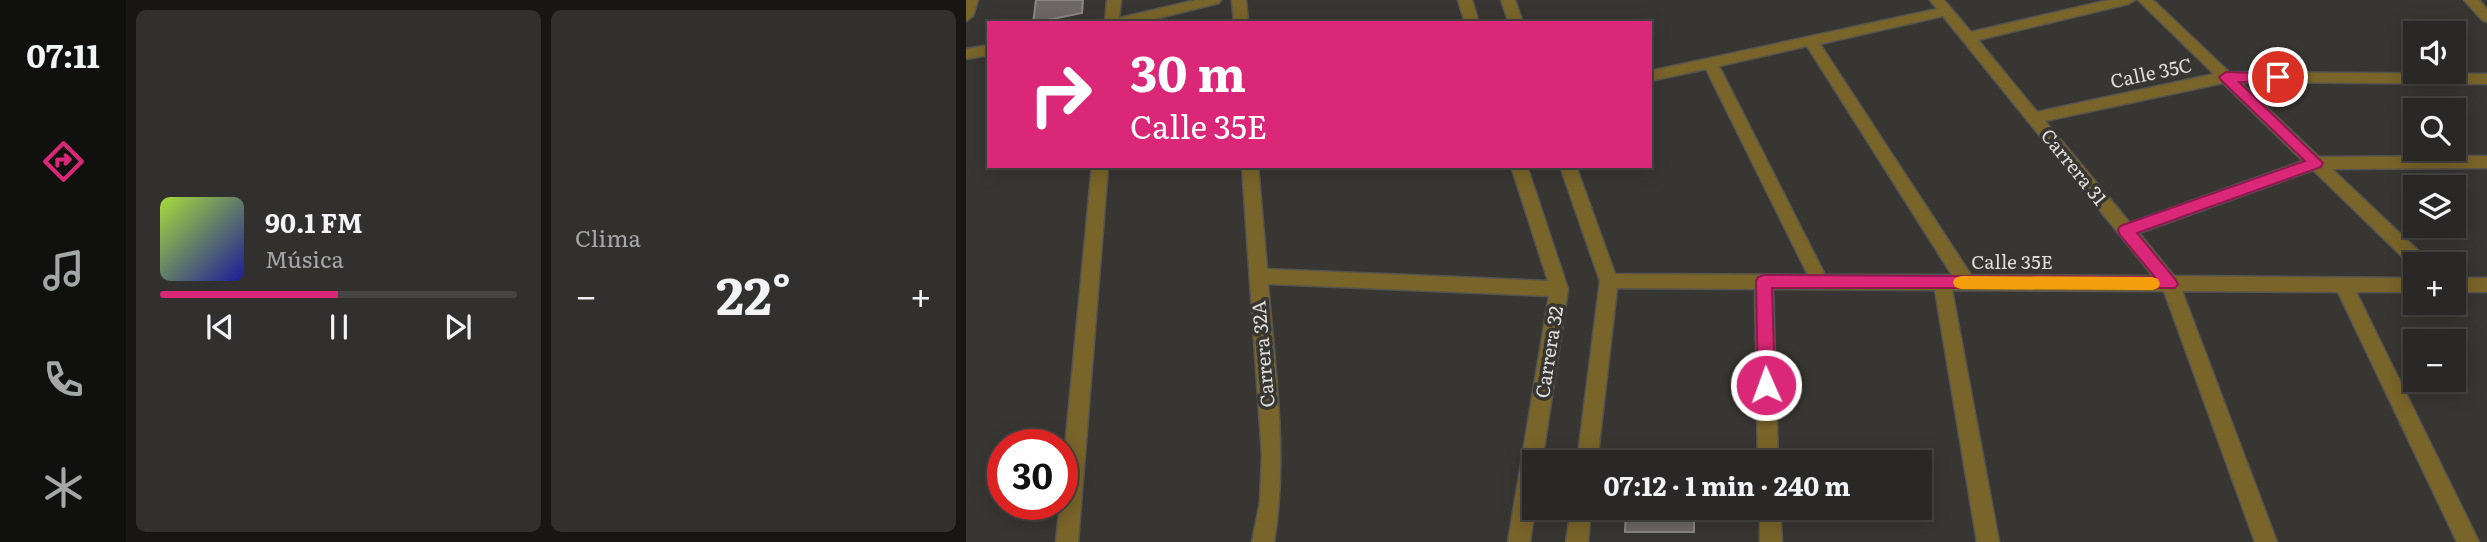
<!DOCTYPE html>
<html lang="es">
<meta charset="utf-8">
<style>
body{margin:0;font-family:Literata,serif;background:#31302e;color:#f1f3f6;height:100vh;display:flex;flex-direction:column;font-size:26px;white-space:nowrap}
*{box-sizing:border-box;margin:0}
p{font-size:23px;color:#a5a6a7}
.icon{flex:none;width:38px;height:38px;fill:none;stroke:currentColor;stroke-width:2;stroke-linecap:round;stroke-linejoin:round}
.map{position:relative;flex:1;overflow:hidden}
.side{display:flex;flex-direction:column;gap:10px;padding:10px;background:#171615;width:840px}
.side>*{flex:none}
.guide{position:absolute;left:21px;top:21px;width:665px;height:147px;border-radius:0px;box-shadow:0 4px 18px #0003,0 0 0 2px #454443;background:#db2777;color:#fff;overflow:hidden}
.tools{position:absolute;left:1437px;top:21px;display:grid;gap:14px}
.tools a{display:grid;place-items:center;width:63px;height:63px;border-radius:0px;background:#292826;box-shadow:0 4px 18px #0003,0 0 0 2px #454443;font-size:35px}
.speed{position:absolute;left:21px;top:429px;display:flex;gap:14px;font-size:35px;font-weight:700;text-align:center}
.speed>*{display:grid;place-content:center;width:91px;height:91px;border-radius:50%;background:#292826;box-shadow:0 4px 18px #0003,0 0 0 2px #454443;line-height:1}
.speed .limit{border:10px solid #d22;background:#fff;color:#111}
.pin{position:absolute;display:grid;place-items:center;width:60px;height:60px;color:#fff;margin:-30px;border:4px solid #fff;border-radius:50%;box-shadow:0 2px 7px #0007}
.me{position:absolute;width:77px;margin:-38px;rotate:358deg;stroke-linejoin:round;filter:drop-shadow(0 0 5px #0008)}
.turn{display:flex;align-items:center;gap:24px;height:147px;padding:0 28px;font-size:32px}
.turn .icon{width:91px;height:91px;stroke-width:2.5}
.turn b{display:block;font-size:49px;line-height:60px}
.big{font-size:52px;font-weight:700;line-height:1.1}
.side .widget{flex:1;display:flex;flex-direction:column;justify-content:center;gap:10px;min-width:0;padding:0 24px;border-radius:10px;background:#31302e}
.song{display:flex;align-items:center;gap:21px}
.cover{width:84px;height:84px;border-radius:10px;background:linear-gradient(135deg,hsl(80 70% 55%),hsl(240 70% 35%))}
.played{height:7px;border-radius:4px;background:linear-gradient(90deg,#db2777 50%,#454443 50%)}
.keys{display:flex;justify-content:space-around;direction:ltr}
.heat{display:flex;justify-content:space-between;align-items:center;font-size:38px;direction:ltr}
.side .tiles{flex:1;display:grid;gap:10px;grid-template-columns:repeat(2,1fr)}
.trip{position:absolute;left:556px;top:450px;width:410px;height:70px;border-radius:0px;background:#292826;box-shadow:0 4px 18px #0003,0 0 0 2px #454443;font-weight:700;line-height:70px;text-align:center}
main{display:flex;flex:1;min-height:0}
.tabs{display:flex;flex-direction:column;width:126px;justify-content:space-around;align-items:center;background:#10100f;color:#a5a6a7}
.tabs .icon{width:49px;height:49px}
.tabs .active{color:#db2777}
.tabs b{font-size:32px;color:#f1f3f6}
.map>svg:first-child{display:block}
.building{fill:#6d6766;stroke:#8b8584;stroke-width:2}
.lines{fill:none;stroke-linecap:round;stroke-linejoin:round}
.minor-casing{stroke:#555450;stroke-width:3}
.minor{fill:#796429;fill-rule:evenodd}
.route{fill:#db2777;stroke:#8e194d;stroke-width:2}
.slow{fill:#f59e0b}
.labels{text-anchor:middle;stroke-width:7;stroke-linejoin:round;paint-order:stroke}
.street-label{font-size:19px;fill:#deddda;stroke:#373632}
</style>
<main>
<nav class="tabs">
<b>07:11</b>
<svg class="icon active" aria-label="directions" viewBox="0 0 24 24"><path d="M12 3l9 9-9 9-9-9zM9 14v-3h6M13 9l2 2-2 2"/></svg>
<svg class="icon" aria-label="music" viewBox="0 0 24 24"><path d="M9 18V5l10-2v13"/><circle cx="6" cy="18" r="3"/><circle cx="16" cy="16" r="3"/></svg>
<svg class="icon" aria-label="phone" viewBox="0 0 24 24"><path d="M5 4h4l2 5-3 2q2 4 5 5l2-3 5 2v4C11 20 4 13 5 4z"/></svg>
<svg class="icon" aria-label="climate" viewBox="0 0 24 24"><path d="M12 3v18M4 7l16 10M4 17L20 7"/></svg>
</nav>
<section class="side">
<div class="tiles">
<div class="widget">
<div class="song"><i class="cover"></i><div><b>90.1 FM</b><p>Música</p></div></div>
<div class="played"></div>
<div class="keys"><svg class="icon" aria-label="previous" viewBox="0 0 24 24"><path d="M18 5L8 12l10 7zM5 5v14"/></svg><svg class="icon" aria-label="pause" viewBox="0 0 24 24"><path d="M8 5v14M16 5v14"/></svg><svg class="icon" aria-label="next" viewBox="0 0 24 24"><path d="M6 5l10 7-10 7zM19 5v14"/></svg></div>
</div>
<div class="widget"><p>Clima</p>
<div class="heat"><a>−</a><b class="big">22°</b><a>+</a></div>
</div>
</div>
</section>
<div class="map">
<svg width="1521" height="542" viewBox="0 0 1521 542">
<rect width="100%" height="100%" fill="#373632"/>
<path class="building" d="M70,0H117L116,13L67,23Z
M660,508H728V532H659Z"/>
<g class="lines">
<g class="minor-casing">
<path id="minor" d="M0,0H12L7,16L0,21Z
M141,0H155L153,18L230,0H255L253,3L173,23H139Z
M266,0H280L282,23H268Z
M492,0H506L513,23H499Z
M535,0H549L557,23H543Z
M964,0H978L1005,32L1143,0H1169L1162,4L1012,40L1071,112L1248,74L1172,0H1187L1263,72L1521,74V84L1274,82L1353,157L1521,156V168L1366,169L1461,259L1464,264H1449V269L1347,170L1173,233L1208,276L1449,278V292H1390L1513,542H1491L1372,292L1216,291L1311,542H1289L1198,291L986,290L1033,542H1011L969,290L807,289L812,462H792L789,289L651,288L631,462H611L634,281L594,166H610L649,274L842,275L740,69L684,81V71L971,9ZM977,16L1187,276L1005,275L854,44ZM841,46L986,275H859L753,66ZM1257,83L1337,161L1164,223L1079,121Z
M1498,0H1513L1521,9V22L1516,20Z
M23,45V55L0,59V49Z
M126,166H142L112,542H90L94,504H96V479Z
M276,166H292L301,269L582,281L545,166H561L602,289L576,462H569V508L564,542H542L583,296L302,284C309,370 322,456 308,542H286L294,502L296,455Z
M1488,278H1521V292H1488Z
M605,508H625L622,542H600Z
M794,508H814L816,542H794Z"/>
</g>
<use href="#minor" class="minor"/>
</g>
<path class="route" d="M1260,72L1317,74L1319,77L1312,82H1273L1357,163L1355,167L1171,233L1209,279L1212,284L1209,288H806L809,385L807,390L800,393L794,390L792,385L790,281L792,277L798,275L1189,277L1154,235L1152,230L1154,226L1339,161L1255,80L1253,77Z"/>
<path class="slow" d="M995,276L1186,277L1192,279L1194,284L1192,288L1186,290L995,289L989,287L987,282L989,278Z"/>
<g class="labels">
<g class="street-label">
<text transform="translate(1185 73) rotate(-12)" y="7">Calle 35C</text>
<text transform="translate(1108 167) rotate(51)" y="7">Carrera 31</text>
<text x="1046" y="269">Calle 35E</text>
<text transform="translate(583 352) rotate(-81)" y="7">Carrera 32</text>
<text transform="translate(297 354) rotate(-95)" y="7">Carrera 32A</text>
</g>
</g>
</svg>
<div class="tools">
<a><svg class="icon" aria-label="sound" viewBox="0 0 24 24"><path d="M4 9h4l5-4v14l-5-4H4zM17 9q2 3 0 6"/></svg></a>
<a><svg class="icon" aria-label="search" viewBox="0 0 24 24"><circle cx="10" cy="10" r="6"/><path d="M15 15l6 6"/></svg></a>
<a><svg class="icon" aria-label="layers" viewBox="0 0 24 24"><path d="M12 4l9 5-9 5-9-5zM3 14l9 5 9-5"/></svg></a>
<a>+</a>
<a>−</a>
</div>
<div class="speed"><div class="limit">30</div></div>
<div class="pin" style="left:1312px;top:77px;background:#d93025"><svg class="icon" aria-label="arrive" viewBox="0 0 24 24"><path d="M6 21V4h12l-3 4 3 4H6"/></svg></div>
<svg class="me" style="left:800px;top:385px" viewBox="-20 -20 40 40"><circle r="17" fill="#db2777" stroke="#fff" stroke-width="3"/><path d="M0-11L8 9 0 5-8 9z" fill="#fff"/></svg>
<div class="trip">07:12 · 1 min · 240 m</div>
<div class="guide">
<div class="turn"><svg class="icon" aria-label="right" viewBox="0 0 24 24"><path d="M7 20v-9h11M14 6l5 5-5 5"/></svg><div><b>30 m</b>Calle 35E</div></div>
</div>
</div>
</main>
